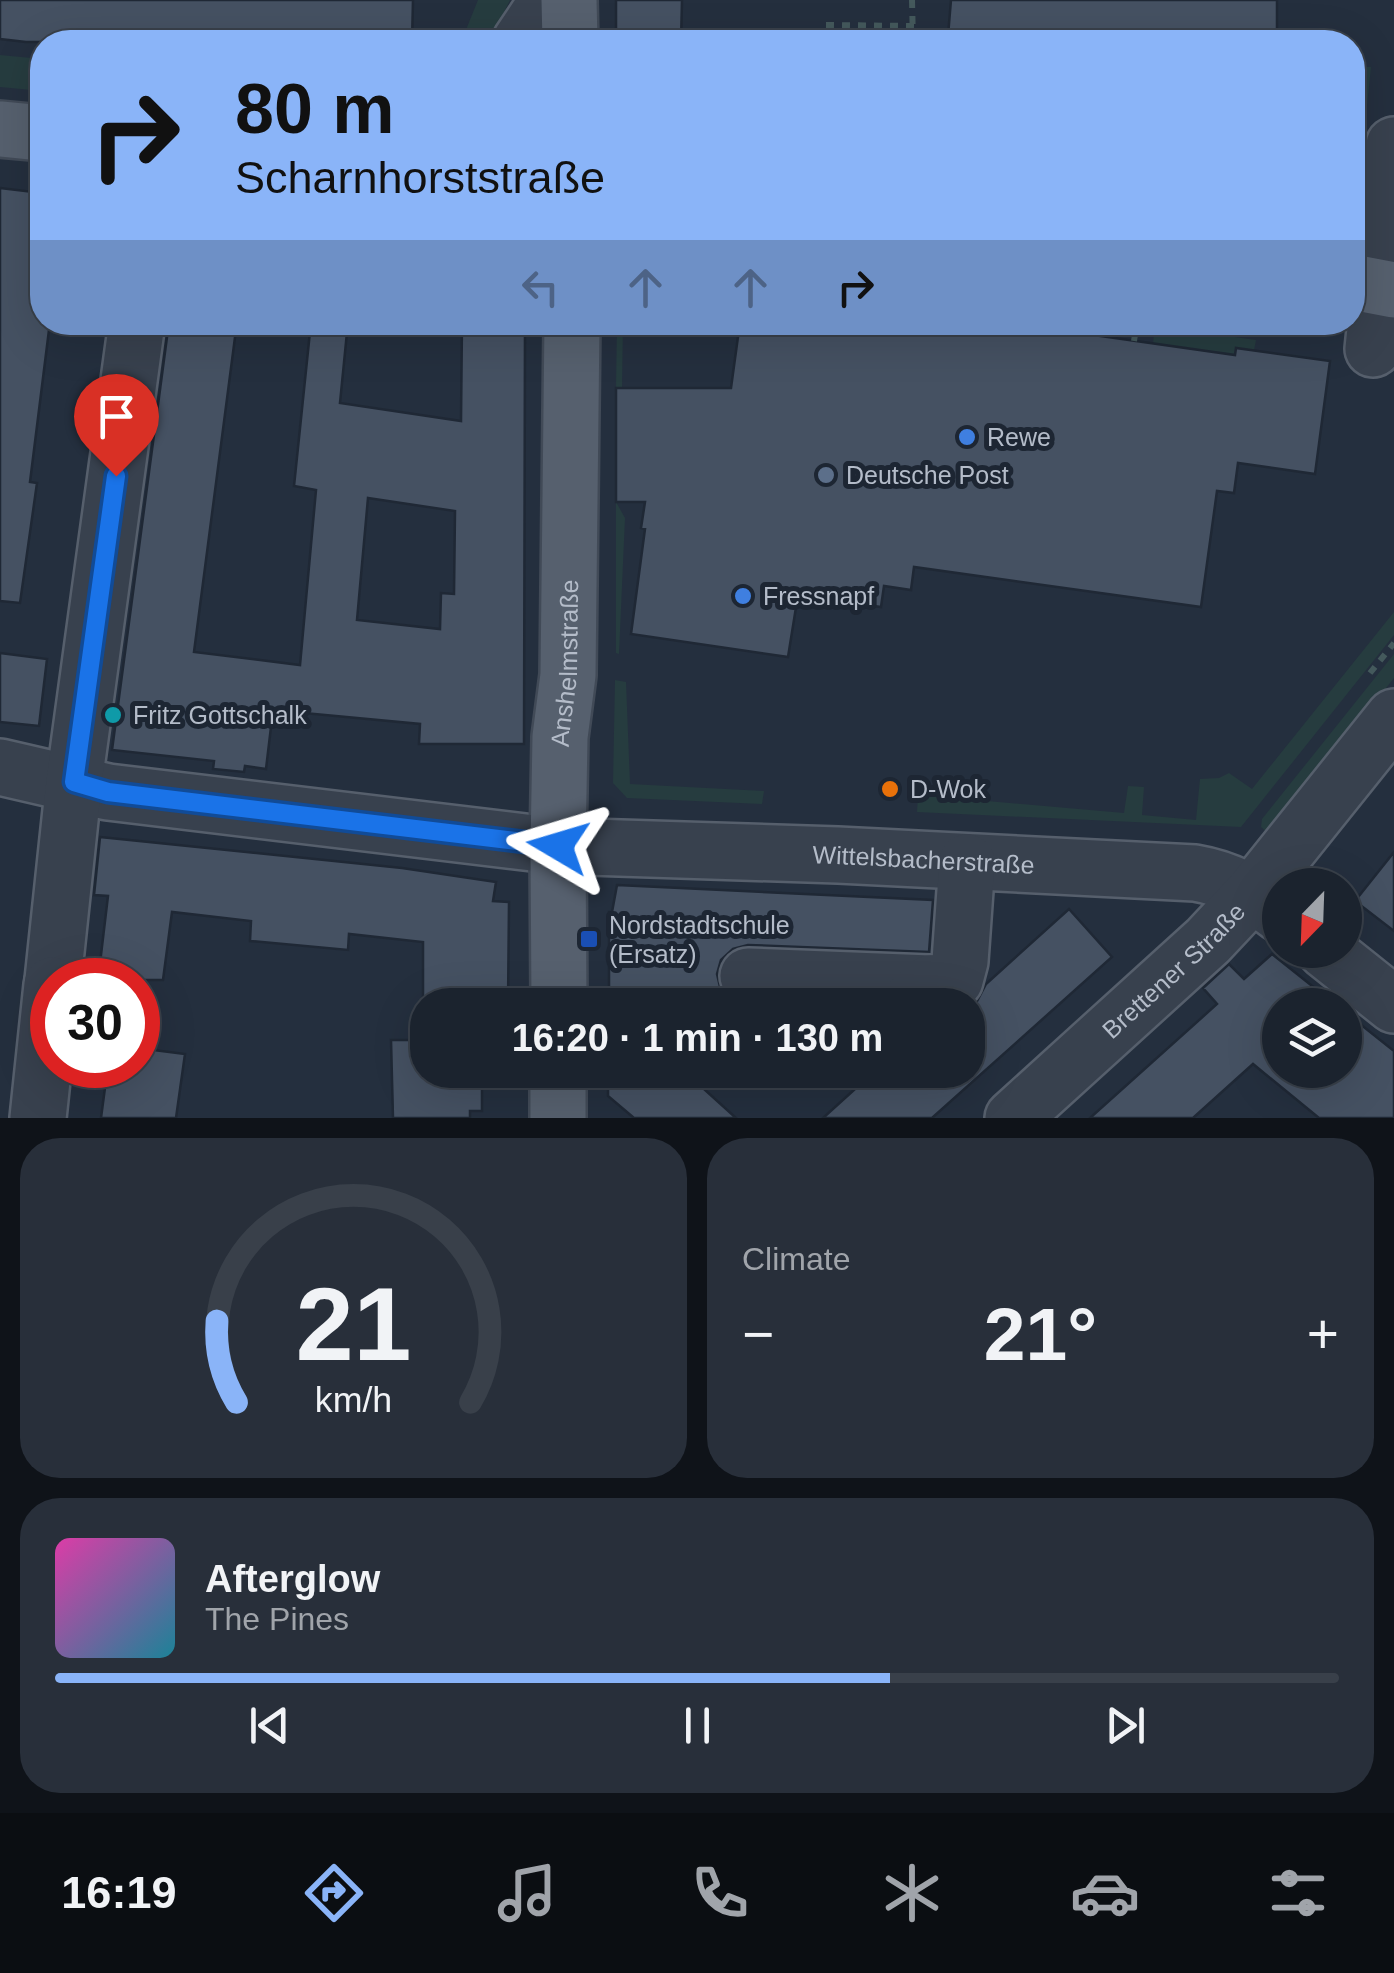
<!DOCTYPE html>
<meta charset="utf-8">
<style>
body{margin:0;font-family:Helvetica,sans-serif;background:#282f3a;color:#f1f3f6;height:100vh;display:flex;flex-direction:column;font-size:38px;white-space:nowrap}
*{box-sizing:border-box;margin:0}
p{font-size:32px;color:#a0a4aa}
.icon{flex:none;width:55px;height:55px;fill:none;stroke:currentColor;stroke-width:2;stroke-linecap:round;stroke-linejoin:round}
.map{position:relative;height:1118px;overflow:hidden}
.details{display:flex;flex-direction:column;gap:20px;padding:20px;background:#0f1319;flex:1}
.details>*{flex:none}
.top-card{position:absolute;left:30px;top:30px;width:1335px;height:305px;border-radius:40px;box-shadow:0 10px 40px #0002,0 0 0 2px #39404a;background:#8ab4f8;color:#111;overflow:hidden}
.needle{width:65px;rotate:203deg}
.tools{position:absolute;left:1262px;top:868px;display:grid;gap:20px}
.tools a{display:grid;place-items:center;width:100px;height:100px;border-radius:50%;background:#1b232e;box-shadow:0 10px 40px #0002,0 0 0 2px #39404a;font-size:50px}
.speed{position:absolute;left:30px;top:958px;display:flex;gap:20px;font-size:50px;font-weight:700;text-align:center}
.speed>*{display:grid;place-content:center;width:130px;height:130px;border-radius:50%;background:#1b232e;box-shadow:0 10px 40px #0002,0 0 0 2px #39404a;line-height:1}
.speed .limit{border:15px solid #d22;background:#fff;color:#111}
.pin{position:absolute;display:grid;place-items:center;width:85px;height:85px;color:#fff;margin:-102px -42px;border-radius:50% 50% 50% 0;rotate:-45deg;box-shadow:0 0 10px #0007}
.pin .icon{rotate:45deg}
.me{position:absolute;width:110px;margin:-55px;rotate:277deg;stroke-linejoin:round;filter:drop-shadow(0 0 8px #0008)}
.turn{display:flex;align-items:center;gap:35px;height:210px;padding:0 40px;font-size:45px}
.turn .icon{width:130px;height:130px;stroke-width:2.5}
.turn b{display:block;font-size:70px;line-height:85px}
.lanes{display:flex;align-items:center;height:95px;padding:0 40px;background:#0003;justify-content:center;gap:50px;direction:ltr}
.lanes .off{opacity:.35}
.big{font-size:75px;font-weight:800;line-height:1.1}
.details .card{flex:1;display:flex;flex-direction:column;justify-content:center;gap:15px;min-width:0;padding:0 35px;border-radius:40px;background:#282f3a}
.details .dial{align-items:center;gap:0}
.dial svg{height:260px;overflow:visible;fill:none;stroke:#39404a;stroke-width:7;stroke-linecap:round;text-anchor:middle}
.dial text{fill:#f1f3f6;stroke:none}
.song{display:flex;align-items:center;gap:30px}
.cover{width:120px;height:120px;border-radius:15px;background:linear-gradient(135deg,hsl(320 70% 55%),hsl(190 70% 35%))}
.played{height:10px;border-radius:5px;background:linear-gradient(90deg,#8ab4f8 65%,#39404a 65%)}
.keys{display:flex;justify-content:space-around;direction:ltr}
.heat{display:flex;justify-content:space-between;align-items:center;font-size:55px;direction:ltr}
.details .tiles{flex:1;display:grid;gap:20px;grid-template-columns:1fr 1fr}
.card:last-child{grid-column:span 2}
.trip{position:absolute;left:410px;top:988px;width:575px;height:100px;border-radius:40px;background:#1b232e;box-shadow:0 10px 40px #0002,0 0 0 2px #39404a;font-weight:800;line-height:100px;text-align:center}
.tabs{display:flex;height:160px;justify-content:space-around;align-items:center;background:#0b0e12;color:#a0a4aa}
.tabs .icon{width:70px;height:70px}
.tabs .active{color:#8ab4f8}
.tabs b{font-size:45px;color:#f1f3f6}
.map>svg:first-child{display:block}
.green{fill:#263c3f}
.building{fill:#455162;stroke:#1f2835;stroke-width:2.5;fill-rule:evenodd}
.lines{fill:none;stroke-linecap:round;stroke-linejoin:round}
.minor-casing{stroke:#565f6c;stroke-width:60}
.major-casing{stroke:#414a57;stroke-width:60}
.path{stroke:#44595c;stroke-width:6;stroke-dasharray:8 8;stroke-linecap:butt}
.minor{stroke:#38414e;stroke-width:55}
.major{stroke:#56606e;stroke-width:55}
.route-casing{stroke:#114b97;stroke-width:25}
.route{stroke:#1a73e8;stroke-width:18}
.shop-dot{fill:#3f7fe0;stroke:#1d2633;stroke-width:4}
.service-dot{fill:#5c6f8a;stroke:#1d2633;stroke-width:4}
.culture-dot{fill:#0f9aa8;stroke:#1d2633;stroke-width:4}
.food-dot{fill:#e8710a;stroke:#1d2633;stroke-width:4}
.transit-dot{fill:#1a4fb4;stroke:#1d2633;stroke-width:4}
.labels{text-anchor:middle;stroke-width:10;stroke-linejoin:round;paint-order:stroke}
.poi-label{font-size:25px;fill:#b4bcc9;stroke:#1d2633;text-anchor:start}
.street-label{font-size:25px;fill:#b4bcc9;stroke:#1d2633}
</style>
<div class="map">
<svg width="1394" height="1118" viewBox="0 0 1394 1118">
<rect width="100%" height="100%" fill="#242f3e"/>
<path class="green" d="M478,0H510L499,22L483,42H461Z
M0,55L42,59V91L0,87Z
M1365,67H1371L1355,223H1353V192Z
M617,323H623L622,388L616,387Z
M1148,323H1158V326L1256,340L1254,350L1237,348L1235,355L1153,344L1154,332L1147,330Z
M616,502L625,518L619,654L616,653Z
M1394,612V635L1241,827L917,812L918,795L1124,813L1128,786L1144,787L1142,815L1196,820L1200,779L1219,778L1229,773L1252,789Z
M1394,654V678L1273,829L1268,833L1261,827L1262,819Z
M615,680L626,682L630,784L764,791L762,804L627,798L613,783Z"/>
<path class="building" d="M0,0H413L412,42L244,38V42H26L0,39Z
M616,0H682L681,42H616Z
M951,0H1277V40L1066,37V42H963V36H948Z
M0,188L42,193V322H50L30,482L37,483L20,603L0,601Z
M169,322H237L194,652L300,665L316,490L294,486L311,322H348L340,403L461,421L462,322H525L524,744H419L420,724L273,710L266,769L245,766L244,772L213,769L214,761L112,750ZM368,498L455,511L454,594L441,593L440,629L357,620Z
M740,322H1002L1235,355L1236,348L1330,361L1315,474L1238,463L1234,493L1217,491L1201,607L914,567L911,590L884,586L881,607L798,595L788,657L631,634L645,529L641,528L645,502H616V388H731Z
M0,653L47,659L39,726L0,722Z
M100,837L402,868L496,882L493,901L509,902L508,1005H423V942L349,934L348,950L250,941L251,921L172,912L163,980H98L108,896L94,895Z
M1394,852V931L1355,901Z
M617,885L933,900L929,952L748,945L733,949L721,960L717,974L721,991L731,1002L739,1005H609V912H612Z
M1069,909L1112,957L932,1118H823L876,1070H968V1007L976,1003L986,984Z
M1272,954L1336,1005H1280V1070H1345V1012L1394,1051V1118H1319L1253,1064L1193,1118H1090L1217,1004L1203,988L1229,964L1244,979Z
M391,1040H428V1070H482V1111H470V1118H393Z
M138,1048L185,1054L176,1118H101L108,1065H138Z
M608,1070H683L736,1118H634L608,1096Z"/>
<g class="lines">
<g class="minor-casing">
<g id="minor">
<path d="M520,42L548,0"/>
<path d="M1373,349L1394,145"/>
<path id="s1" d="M0,767L108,792L558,846L838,855L1195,873C1230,879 1253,893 1280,914"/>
<path d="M1325,950L1394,1005"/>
<path d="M748,976L930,983"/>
<path d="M53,980L74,782L137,322"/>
<path d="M909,1002L930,983L955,980L960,961L967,862"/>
<path d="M38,1118L52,985"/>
<path id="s2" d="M1013,1118L1208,941L1253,893L1394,717"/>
</g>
</g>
<g class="major-casing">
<g id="major">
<path d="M569,0L570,42"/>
<path d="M0,129L42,133"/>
<path d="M1352,282L1394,290"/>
<path id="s3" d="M559,1005L558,846L560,737L568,675L572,322"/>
<path d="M558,1118V1070"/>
</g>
</g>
<path class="path" d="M912,0L913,42
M826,25L914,26
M1134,341L1137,322
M1370,673L1394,643"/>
<use href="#minor" class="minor"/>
<use href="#major" class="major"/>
</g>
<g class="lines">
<g class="route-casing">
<path id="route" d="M116,476L74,782L108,792L558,846"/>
</g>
<use href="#route" class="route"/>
</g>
<g class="shop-dot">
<circle cx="967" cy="437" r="10"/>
<circle cx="743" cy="596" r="10"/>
</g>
<circle class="service-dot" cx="826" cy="475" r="10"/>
<circle class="culture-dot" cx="113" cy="715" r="10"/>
<circle class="food-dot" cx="890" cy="789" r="10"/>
<rect class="transit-dot" x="579" y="929" width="20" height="20" rx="5"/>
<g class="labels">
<g class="poi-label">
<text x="987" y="446">Rewe</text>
<text x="846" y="484">Deutsche Post</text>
<text x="763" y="605">Fressnapf</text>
<text x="133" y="724">Fritz Gottschalk</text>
<text x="910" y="798">D-Wok</text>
<text x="609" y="934">Nordstadtschule<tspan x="609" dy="29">(Ersatz)</tspan></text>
</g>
<g class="street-label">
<text dy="9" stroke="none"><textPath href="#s3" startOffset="342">Anshelmstraße</textPath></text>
<text dy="9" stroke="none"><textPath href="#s1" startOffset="930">Wittelsbacherstraße</textPath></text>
<text dy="9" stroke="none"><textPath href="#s2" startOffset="218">Brettener Straße</textPath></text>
</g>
</g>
</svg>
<div class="tools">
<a><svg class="needle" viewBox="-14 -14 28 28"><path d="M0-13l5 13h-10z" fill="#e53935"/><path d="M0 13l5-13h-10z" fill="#a0a4aa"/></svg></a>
<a><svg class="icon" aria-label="layers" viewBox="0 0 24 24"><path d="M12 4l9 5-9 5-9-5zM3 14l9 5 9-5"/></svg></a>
</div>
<div class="speed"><div class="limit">30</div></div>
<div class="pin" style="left:116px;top:476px;background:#d93025"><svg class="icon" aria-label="arrive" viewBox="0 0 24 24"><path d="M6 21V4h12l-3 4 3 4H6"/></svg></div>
<svg class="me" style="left:558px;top:846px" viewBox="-20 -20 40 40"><path d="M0-17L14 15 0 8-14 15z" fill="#1a73e8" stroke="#fff" stroke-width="4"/></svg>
<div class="trip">16:20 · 1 min · 130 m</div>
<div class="top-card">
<div class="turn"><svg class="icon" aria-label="right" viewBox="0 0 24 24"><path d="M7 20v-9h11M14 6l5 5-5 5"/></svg><div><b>80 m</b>Scharnhorststraße</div></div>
<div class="lanes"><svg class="icon off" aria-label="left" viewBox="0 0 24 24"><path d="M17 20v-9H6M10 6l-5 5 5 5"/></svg><svg class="icon off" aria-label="ahead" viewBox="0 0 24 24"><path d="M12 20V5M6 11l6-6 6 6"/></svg><svg class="icon off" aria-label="ahead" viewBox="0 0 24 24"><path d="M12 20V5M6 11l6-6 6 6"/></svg><svg class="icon" aria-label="right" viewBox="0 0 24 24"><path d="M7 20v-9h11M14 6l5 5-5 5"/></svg></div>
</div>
</div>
<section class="details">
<div class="tiles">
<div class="card dial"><svg viewBox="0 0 100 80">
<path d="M14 69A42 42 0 1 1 86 69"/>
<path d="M14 69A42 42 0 0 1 8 44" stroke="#8ab4f8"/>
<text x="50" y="56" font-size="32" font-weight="700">21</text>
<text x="50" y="72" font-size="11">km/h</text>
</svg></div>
<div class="card"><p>Climate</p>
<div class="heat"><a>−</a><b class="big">21°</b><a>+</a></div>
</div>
<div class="card">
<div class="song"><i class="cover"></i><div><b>Afterglow</b><p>The Pines</p></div></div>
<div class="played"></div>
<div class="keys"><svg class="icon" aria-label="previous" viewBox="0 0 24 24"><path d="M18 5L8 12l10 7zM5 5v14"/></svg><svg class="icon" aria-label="pause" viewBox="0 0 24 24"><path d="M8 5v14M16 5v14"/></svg><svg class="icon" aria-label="next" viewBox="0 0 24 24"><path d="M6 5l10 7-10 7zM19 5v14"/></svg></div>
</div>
</div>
</section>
<nav class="tabs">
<b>16:19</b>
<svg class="icon active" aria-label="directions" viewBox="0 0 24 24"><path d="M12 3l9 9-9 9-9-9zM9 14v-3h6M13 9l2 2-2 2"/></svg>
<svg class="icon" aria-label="music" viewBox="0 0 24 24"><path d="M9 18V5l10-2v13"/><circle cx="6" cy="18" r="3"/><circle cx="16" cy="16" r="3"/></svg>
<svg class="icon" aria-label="phone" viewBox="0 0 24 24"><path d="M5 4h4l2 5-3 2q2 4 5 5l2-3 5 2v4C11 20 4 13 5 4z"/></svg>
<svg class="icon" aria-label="climate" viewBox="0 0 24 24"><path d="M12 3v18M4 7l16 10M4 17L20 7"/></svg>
<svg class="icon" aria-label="car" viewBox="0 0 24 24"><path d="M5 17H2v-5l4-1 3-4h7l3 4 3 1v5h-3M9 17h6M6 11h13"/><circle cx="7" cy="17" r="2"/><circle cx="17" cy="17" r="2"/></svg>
<svg class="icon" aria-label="filters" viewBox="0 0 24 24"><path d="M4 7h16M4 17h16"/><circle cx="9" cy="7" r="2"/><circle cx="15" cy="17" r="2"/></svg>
</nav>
